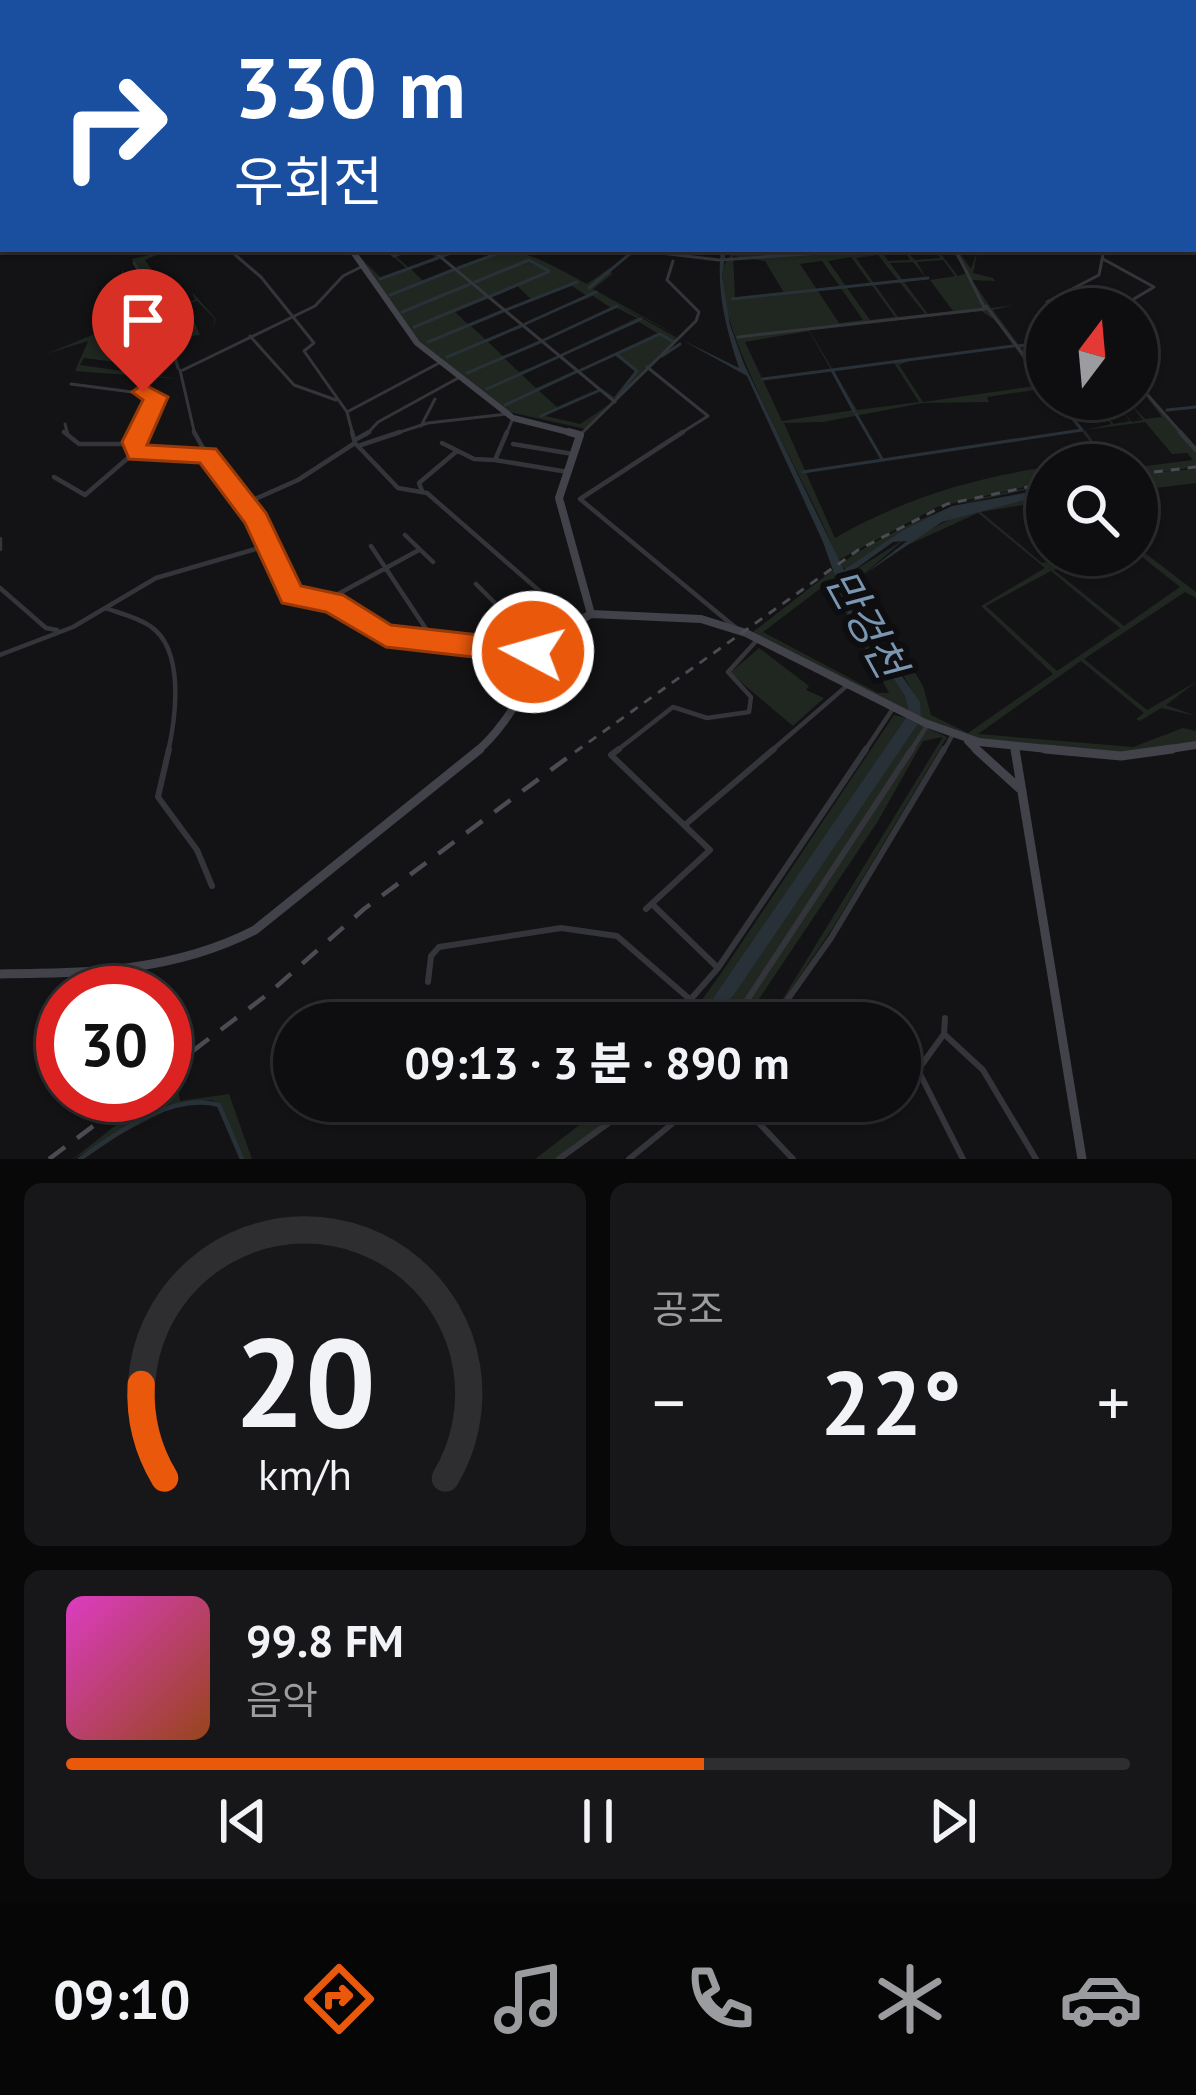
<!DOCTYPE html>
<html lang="ko">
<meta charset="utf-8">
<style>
body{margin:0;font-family:"PT Sans","Noto Sans KR",sans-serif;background:#171719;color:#f1f3f6;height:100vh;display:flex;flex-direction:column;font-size:45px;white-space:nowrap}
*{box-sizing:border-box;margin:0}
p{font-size:39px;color:#9b9c9f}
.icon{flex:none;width:66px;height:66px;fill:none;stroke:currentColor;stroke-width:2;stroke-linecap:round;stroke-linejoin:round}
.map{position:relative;height:1159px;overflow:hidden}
.drawer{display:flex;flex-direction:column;gap:24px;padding:24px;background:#080809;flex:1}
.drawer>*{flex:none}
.banner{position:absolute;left:0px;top:0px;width:1197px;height:252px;box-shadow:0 3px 9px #0004,0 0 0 3px #2e2e30;background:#1a4fa0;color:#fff;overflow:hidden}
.needle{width:78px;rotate:16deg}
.controls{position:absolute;left:1026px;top:288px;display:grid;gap:24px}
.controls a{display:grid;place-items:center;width:132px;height:132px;border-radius:50%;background:#0e0e10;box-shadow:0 3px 9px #0004,0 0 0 3px #2e2e30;font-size:60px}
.speed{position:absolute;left:36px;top:966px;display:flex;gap:24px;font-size:60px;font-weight:700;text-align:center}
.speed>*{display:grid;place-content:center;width:156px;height:156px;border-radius:50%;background:#0e0e10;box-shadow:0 3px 9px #0004,0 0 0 3px #2e2e30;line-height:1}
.speed .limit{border:18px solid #d22;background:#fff;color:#111}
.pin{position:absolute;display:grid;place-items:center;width:102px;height:102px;color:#fff;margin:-123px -51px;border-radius:50% 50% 50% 0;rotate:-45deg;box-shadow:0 0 12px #0007}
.pin .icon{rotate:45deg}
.me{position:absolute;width:132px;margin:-66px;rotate:276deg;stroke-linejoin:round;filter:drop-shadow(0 0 9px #0008)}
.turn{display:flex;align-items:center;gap:42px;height:252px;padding:0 36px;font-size:54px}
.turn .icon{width:156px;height:156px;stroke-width:2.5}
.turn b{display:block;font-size:84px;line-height:102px}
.big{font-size:90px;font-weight:800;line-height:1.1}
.drawer .card{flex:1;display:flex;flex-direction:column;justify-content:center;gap:18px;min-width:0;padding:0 42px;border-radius:18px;background:#171719}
.drawer .dial{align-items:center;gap:0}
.dial svg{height:312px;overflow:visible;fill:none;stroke:#2e2e30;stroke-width:7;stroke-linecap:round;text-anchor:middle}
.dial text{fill:#f1f3f6;stroke:none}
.song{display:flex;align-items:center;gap:36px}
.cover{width:144px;height:144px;border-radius:18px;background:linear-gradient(135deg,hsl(310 70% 55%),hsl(20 70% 35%))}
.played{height:12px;border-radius:6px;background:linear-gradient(90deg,#ea580c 60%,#2e2e30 60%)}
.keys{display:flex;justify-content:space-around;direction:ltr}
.heat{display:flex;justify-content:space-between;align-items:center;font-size:66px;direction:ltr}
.drawer .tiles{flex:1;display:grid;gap:24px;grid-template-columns:1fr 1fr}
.card:last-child{grid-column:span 2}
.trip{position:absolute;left:273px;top:1002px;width:648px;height:120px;border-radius:60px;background:#0e0e10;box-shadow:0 3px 9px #0004,0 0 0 3px #2e2e30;font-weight:800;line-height:120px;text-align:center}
.tabs{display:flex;height:192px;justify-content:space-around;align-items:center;background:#060606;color:#9b9c9f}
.tabs .icon{width:84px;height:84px}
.tabs .selected{color:#ea580c}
.tabs b{font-size:54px;color:#f1f3f6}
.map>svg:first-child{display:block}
.green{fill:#1f2720;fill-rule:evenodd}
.water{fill:#293138}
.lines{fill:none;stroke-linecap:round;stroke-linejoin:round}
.stream-far1{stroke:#293138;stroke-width:3}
.stream{stroke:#293138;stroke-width:4.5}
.street-far2{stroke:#34353a;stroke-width:3}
.street-far1{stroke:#34353a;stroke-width:4.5}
.street{stroke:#34353a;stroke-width:6}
.secondary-far3{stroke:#42434a;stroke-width:4.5}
.secondary-far2{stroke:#42434a;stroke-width:6}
.secondary-far1{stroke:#42434a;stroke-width:8}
.secondary{stroke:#42434a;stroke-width:9}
.rail-far1{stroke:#4b4c53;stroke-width:3;stroke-dasharray:9 8;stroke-linecap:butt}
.rail{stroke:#4b4c53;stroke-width:4.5;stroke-dasharray:20 15;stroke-linecap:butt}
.route{fill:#ea580c;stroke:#983908;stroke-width:3}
.labels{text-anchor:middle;stroke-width:12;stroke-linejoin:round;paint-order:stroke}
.water-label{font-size:42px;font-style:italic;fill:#7a96b1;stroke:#0e0e10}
</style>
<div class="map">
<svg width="1196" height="1159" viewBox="0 0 1196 1159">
<rect width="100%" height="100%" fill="#131315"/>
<path class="green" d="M385,249L395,255L414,249L396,256L409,268L435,257L426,249L442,255L463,249L411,269L423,281C512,247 502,237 587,284L610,268L612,274L593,289L680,337L622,307L679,339L615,401L601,388L614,397L635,371L616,355L538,390L557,407L597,389L545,416L580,424L613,402L586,429L509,412L418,340L357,254L381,278L406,268ZM569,284L587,296L522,325L593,296L611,308L542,341L617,308L637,318L559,355L565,360L563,355L639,322L657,333L579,370L568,361L576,370L536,388L521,374L559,357L519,372L504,358L541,342L503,356L488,342L522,326L486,340L471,326L505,312L469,325L455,312L517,286L531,299L506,310Z
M726,249L782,257L779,249L786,257L799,254L797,249L802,255C824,251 838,251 862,255C875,257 883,250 899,249L882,251L888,261L910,260L904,249L915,260L940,258L937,249L958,276L967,273L951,249H957L971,269L978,249L973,273L993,278L1000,288L995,281L972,280L991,308L1013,305L993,310L1018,344H1042L1021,347L1047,388L987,397L989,402L923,403L823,422L784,423L835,538C903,499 969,479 1047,467V482L937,507L837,561C824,506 689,296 730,256ZM878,255L925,314L898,317L856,258ZM733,256L765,261L784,293L735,298ZM851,257L895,317L870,320L828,261ZM943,260L955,276L930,280L953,311L928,314L890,263L913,262L926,278L917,262ZM822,261L863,320L839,323L800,264ZM981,311L995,320L1042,385L923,402L899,365L909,361L894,363L919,402L857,410L809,330ZM809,331L854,410L782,421L745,342Z
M166,251L145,260L157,277L147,281L165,310L195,300L192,292L216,319L212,330L215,319L197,301L187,304L200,335L172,338L179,368L169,343L139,339L134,353L172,361L132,355L128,363L169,369L84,358L80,365L179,379L75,371L88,341L46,354L102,331L124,266L120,289L146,293L132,259ZM119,293C150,293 159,307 165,337L110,329Z
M1137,384L1196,452V467L1161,472L1196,469V483L1147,489L1138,467L1193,460L1187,453L1172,454L1145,422L1085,430L1110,465H1065L1103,460L1082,431L1111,424L1091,399L1114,424L1130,421L1112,399L1132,422L1143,420L1126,399L1145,419L1162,417Z
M1047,485L953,506L903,530L846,570L840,564C904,521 970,495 1047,485Z
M1047,494V501L981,512L1042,563L1077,555L1054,570L1124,626L1180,587L1137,553V547L1196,592V598L1185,592L1084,659L1147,710L1196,682L1166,705L1196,716L1161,708L1140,721L1136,719L1144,713L1081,661L978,734L1133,747L1183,728L1196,731V741L1126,753L981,740L921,718C916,675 861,632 847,575L905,539L858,579L923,686L931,715L968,733L1053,674L981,606L1045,568L978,513L910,544L914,537L966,512ZM1051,571L1120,628L1057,671L986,606Z
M833,570L850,617L905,696L909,712L753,632ZM829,582L889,693H878L763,632Z
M759,648L809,686L806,690L824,698L793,726L730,673Z
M894,715L906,718L898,732L696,1023H677L696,1008L722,972Z
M918,724L947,737L834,926L768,1023L943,737L923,741L878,821L743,1023H713Z
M184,1071L177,1081L180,1101L229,1094L252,1159H243L221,1104L211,1100L173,1107L73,1159L154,1095H165V1086Z
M611,1101H637L557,1159H535Z"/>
<path class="water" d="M721,249H726L722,277L730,325L744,364L844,570L903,530L952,506L1047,489V494L942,522L860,577L922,687L858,579L907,541L893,542L847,575L858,613L920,702L921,718L909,712L905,696L848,613L823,542L747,376L682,340L739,368C726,328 716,291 721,249Z
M906,718L918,724L737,990L713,1023H696Z"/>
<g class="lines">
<path class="stream-far1" d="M603,0L620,3
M546,3H561
M750,3L756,0
M875,3L904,0
M386,249L394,256L412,249
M443,256L461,249
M134,263L159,303L178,368
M458,268L510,249
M380,279L438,258
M475,282L529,260L549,271
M589,288L632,252
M390,295L453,270
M491,296L548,272
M732,299L928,278
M506,310L577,282
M402,312L470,284
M525,324L596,292
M414,327L487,297
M544,340L617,306
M428,342L503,311
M1018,346L1047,342
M616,354L637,371L617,397
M562,355L641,319
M662,356L680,344
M447,357L521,326
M581,370L660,334L674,342
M467,373L540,342
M763,379L832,370
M487,389L558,357
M505,405L576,372
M1167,410L1196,407
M854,411L832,370L1013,346
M856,414L882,459
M541,416L598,391
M803,472L1082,430L1057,399"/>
<path class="stream" d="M80,1159C117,1133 171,1092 219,1105L242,1159"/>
<path class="street-far2" d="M8,0L12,3
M431,249L615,402
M627,249L719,260L882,249
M233,253L261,277L314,343L304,351L347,412L353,435
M1103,259L1154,287L1117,309
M1047,302L1099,275L1104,249
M986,306L1047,386
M250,336L294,385L336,400
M738,337L985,309L955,249
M647,367L708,416L678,435
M180,370L195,435
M183,370L315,306L343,276L363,266
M1137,383L1183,435
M71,384L155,395L137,435
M347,412L441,362
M65,424L68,435
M421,426L435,399
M366,435L378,422L460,377
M391,435L428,423L507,414
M506,435L513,418
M580,435L696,321L699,312L667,280L673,261"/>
<path class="street-far1" d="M64,432L79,444H134
M138,432L134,442L140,454
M194,432L207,455
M352,432L355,443L398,488L427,493L543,594L574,613
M507,432L495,460L568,472
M683,432L580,499L736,628
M1180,432L1196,450
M355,440L369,432
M442,443L474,459L493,460
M513,444L573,454
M361,445L400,432
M54,477L85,495L128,458L205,454L257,520L292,595L333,602L385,636L548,651
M422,491L419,483L457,451
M246,503L298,480L355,443
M405,535L433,562
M0,539V549
M371,546L434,641
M476,584L500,608L477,647
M0,588L46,628L57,630
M327,600L419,550
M105,608C119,613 137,617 150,626C185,649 176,717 168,752
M533,653L555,626L588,614
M0,655L73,627L156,578L269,545
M615,752L673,707L707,718L749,712L751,697L728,672L758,639
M770,752L849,684
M864,752L892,710
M910,752L928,724
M943,752L953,734"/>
<path class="street" d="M169,749L158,797L197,850L212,886
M619,749L611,755L710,850L646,909
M686,824L774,749
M652,904L717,967
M428,982L431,956L439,947L561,928L617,936L693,1002
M945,1018L944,1034L918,1070L963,1159
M670,1023L718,968L866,749
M732,1023L912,749
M771,1023L831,938L944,749
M944,1034L983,1070L1036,1159
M738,1101L793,1159
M538,1122L567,1101
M559,1159L639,1101
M629,1159L700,1101"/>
<path class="secondary-far3" d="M669,0L683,3
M444,3L449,0"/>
<path class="secondary-far2" d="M351,249L417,343L513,418L580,435"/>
<path class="secondary-far1" d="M569,432L580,435L559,498L591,614
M968,741L979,752
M1015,746L1016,752
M476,752C524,713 535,644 591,614L701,619L746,633L925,723L979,742L1076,752
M1151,752L1196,745"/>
<path class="secondary" d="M976,749L1019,788
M1015,749L1082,1159
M1045,749L1121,756L1172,749
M0,974C90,973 173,972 255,930L480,749"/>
<path class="rail-far1" d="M1137,474L1196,467
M575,752L858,550L947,504L1047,483"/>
<path class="rail" d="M165,1072L268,994L364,909L579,749
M49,1159L135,1095"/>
</g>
<path class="route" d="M143,384L168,397L147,445L216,449L266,513L301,586L343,595L391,625L533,641L543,644L548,652L543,661L533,664L386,647L326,612L282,603L245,523L200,463L129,459L122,442L143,400L132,392Z"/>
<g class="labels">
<g class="water-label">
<text transform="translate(866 623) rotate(61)" y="15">만겅천</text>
</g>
</g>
</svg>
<div class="controls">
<a><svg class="needle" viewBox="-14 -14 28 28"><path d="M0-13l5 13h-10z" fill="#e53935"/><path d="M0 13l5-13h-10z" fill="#9b9c9f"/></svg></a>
<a><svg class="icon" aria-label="search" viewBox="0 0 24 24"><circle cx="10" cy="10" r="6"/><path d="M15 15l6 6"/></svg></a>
</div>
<div class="speed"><div class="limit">30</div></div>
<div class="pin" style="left:143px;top:392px;background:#d93025"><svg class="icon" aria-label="arrive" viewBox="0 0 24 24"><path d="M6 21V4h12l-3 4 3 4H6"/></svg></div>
<svg class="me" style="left:533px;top:652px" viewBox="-20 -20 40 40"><circle r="17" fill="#ea580c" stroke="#fff" stroke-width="3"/><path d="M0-11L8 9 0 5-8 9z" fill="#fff"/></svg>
<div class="trip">09:13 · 3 분 · 890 m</div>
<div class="banner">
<div class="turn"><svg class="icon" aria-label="right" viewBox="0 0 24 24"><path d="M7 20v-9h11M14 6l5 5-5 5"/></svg><div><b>330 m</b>우회전</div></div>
</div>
</div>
<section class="drawer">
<div class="tiles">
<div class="card dial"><svg viewBox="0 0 100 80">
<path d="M14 69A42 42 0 1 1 86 69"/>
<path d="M14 69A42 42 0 0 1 8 45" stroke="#ea580c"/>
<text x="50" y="56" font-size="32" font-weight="700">20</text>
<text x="50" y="72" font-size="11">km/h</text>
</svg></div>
<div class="card"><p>공조</p>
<div class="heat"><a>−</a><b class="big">22°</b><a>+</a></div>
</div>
<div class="card">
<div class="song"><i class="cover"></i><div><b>99.8 FM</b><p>음악</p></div></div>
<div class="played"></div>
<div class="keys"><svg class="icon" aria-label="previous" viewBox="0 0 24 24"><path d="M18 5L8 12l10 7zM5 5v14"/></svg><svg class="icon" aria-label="pause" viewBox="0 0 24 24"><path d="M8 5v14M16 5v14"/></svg><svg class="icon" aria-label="next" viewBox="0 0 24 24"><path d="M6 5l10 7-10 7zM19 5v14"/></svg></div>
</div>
</div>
</section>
<nav class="tabs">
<b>09:10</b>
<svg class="icon selected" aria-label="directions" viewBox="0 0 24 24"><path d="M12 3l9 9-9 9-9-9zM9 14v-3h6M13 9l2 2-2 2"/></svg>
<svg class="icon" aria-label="music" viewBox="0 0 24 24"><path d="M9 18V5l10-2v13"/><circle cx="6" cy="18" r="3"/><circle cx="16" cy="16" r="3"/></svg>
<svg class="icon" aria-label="phone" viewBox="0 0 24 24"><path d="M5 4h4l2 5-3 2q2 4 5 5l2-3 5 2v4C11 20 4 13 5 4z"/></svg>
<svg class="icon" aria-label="climate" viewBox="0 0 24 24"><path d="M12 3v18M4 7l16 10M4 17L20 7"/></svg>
<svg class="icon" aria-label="car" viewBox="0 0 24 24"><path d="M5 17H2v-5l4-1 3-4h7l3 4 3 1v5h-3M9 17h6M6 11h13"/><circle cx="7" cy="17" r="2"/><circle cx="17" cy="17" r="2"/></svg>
</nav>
